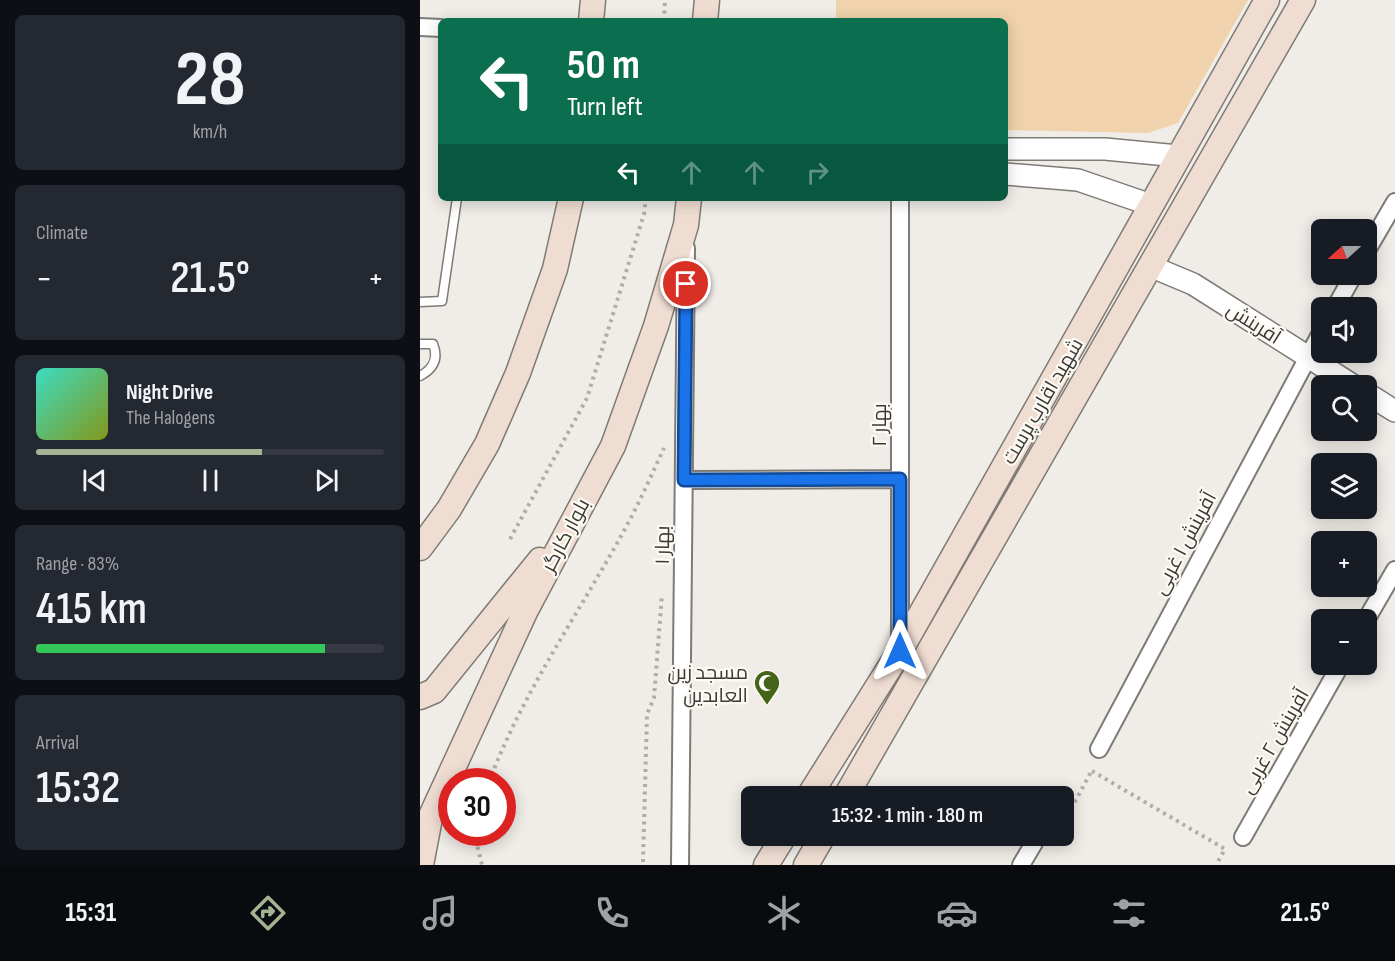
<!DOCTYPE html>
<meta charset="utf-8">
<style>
body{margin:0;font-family:"Sofia Sans Condensed",Cairo,sans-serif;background:#242831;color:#f1f3f6;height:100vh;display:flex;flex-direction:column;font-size:22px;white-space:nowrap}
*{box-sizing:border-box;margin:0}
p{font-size:20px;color:#9ea1a6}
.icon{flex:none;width:33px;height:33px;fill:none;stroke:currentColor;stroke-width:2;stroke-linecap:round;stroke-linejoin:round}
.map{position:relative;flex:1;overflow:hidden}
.drawer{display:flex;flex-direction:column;gap:15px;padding:15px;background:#0d0f14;width:420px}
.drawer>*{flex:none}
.hud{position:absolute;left:18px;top:18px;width:570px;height:183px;border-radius:9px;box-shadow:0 3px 15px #0003;background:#0b6e4f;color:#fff;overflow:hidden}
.needle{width:39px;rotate:249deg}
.controls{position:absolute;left:891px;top:219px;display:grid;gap:12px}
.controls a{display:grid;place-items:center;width:66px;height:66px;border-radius:9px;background:#171b24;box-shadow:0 3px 15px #0003;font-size:30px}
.speed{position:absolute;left:18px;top:768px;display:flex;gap:12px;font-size:30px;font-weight:700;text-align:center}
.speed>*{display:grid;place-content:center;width:78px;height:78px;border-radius:50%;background:#171b24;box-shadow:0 3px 15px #0003;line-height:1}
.speed .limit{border:9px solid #d22;background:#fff;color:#111}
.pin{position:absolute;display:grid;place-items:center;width:51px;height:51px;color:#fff;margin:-26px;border:3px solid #fff;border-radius:50%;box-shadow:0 2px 6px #0007}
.me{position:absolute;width:66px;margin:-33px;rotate:0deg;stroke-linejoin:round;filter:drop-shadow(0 0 4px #0008)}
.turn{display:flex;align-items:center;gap:21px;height:126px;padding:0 30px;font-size:27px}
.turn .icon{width:78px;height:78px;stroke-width:2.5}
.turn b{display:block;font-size:42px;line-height:51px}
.lanes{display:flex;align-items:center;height:57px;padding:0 30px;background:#0003;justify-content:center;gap:30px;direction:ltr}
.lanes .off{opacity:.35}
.big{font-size:45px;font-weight:600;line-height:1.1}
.drawer .widget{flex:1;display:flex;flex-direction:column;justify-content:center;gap:9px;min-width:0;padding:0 21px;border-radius:9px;background:#242831}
.drawer .dial{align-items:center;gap:0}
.dial b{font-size:78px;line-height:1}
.song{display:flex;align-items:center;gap:18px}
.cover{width:72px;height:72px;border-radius:9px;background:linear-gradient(135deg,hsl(170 70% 55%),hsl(70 70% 35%))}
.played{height:6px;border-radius:3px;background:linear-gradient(90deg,#a4b393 65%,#363941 65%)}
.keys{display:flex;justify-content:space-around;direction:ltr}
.heat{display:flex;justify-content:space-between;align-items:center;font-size:33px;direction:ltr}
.charge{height:9px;border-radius:4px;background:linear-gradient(90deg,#34c759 83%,#363941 0)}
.trip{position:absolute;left:321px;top:786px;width:333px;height:60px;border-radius:9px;background:#171b24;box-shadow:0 3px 15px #0003;font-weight:600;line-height:60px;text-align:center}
.menu{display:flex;height:96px;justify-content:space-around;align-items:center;background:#090b0e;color:#9ea1a6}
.menu .icon{width:42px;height:42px}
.menu .selected{color:#a4b393}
.menu b{font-size:27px;color:#f1f3f6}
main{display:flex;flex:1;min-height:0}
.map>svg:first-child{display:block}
.building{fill:#f0d3ac}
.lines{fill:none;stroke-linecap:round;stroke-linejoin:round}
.service-casing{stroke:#7e7b76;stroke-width:11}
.minor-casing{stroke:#7e7b76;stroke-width:20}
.tertiary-casing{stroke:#7e7b76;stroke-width:24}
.secondary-casing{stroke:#7e7b76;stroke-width:27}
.path{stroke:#b0ada9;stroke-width:4;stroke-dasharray:3 4.5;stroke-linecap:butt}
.service{stroke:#fff;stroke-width:8}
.minor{stroke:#fff;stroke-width:16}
.tertiary{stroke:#fff;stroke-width:21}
.secondary{stroke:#f0ddd2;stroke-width:24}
.route-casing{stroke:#114b97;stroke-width:15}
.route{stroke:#1a73e8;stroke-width:10}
.labels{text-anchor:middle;stroke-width:4.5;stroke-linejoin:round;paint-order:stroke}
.street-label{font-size:20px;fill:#3a3937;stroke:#fdfaf4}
.poi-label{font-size:20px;fill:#3a3937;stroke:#fdfaf4;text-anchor:end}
</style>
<main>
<section class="drawer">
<div class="widget dial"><b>28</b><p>km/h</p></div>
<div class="widget"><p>Climate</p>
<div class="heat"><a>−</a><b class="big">21.5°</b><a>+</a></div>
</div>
<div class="widget">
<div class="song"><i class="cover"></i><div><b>Night Drive</b><p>The Halogens</p></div></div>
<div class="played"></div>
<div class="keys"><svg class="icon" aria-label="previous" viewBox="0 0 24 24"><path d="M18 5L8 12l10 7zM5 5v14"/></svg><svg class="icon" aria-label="pause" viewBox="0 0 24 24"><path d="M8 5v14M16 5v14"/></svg><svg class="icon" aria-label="next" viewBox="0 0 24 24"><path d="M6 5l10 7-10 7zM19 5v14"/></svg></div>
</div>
<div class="widget"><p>Range · 83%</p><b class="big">415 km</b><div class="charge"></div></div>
<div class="widget"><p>Arrival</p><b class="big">15:32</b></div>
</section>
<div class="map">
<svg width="975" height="865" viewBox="0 0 975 865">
<rect width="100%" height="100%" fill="#f0ece7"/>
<path class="building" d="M416,0H828L758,123L728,133L585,130V21H416Z"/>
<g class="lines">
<g class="service-casing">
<path id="service" d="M0,302L22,301L37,198
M0,344H13C19,359 13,369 0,376"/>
</g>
<g class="minor-casing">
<path id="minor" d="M0,27L21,28
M480,198V648
M946,252L975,202
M915,308L934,274
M264,480L480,479
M946,620L975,570
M679,749L902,331
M823,837L921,664
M260,865L266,248
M601,865L614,843"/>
</g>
<g class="tertiary-casing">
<path id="tertiary" d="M585,149H685L758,156
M585,174L658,180L731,205
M730,266L773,284L934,386
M946,393L975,411"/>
</g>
<g class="secondary-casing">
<path id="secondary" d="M171,21L173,0
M285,21L287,0
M0,548L29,509L67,444L98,373L135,269L151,198
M0,697L14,691L120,560
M389,796L480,651L847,0
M426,796L883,0
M1,865L10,818L105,612L193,446L236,326L266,225L269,198
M346,865L364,836
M386,865L403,836"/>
</g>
<path class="path" d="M244,21L245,0
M90,539L167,398L224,214L226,198
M672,771L805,849L796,865
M69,782C103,691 160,612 206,527C220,501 232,474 244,448
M644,822L672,770
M57,832V845L62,865
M632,843L636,836
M223,862L227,714L234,698L242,594"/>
<use href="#service" class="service"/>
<use href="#minor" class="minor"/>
<use href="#tertiary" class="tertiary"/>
<use href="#secondary" class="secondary"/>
</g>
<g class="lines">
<g class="route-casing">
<path id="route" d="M266,284L264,480L480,479V651"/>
</g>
<use href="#route" class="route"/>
</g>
<defs>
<g id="mosque-pin" transform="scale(1.35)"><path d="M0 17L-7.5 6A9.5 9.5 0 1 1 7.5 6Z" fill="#456419" stroke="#fdfaf4"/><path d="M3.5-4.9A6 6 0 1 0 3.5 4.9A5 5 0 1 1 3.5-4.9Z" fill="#fff"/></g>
</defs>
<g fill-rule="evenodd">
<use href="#mosque-pin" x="347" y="683"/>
</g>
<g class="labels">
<g class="street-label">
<text transform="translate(834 323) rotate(32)" y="7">آفرینش</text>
<text transform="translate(622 401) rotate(-60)" y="7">شهید اقارب پرست</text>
<text transform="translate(459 425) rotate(-90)" y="7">بهار ۲</text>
<text transform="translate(145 535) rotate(-62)" y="7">بلوار کارگر</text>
<text transform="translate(764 543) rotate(-62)" y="7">آفرینش ۱ غربی</text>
<text transform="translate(242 545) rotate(-89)" y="7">بهار ۱</text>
<text transform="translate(854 741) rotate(-60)" y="7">آفرینش ۲ غربی</text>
</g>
<g class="poi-label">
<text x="328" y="679">مسجد زین<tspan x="328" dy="23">العابدین</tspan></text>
</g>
</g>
</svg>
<div class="controls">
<a><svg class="needle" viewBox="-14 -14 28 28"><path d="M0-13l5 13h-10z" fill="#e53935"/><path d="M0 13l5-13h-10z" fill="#9ea1a6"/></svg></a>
<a><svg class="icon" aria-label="sound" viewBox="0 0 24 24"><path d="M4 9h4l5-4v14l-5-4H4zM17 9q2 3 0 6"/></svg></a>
<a><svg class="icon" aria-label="search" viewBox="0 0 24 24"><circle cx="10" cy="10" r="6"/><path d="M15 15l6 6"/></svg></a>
<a><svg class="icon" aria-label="layers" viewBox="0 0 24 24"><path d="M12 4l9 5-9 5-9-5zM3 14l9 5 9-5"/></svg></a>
<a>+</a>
<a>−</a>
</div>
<div class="speed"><div class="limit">30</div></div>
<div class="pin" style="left:266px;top:284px;background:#d93025"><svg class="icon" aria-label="arrive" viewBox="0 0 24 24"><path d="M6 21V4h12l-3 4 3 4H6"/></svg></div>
<svg class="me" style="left:480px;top:651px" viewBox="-20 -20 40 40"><path d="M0-17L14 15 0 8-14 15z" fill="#1a73e8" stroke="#fff" stroke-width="4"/></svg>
<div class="trip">15:32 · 1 min · 180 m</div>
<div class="hud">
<div class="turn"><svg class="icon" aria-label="left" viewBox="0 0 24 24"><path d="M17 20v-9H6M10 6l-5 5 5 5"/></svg><div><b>50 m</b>Turn left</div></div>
<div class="lanes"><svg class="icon" aria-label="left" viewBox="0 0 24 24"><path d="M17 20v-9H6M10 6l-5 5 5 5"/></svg><svg class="icon off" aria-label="ahead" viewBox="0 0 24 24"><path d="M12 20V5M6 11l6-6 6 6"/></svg><svg class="icon off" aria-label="ahead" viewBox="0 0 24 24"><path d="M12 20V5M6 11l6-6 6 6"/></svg><svg class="icon off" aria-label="right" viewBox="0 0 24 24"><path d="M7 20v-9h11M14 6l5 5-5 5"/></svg></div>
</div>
</div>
</main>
<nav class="menu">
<b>15:31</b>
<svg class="icon selected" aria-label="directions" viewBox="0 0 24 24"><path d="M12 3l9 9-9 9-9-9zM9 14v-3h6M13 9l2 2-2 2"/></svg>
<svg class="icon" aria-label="music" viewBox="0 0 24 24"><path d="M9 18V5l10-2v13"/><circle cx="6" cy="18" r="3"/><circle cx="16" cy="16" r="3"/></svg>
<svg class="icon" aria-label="phone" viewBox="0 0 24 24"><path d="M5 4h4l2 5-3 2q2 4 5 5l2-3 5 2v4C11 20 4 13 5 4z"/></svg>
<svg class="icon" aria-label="climate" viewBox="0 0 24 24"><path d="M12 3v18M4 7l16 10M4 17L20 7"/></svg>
<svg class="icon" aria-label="car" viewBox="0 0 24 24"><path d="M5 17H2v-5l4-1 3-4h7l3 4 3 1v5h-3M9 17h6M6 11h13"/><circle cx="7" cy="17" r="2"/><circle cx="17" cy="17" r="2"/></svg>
<svg class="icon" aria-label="filters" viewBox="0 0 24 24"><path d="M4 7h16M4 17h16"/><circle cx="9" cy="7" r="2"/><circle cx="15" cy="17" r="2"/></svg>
<b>21.5°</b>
</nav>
